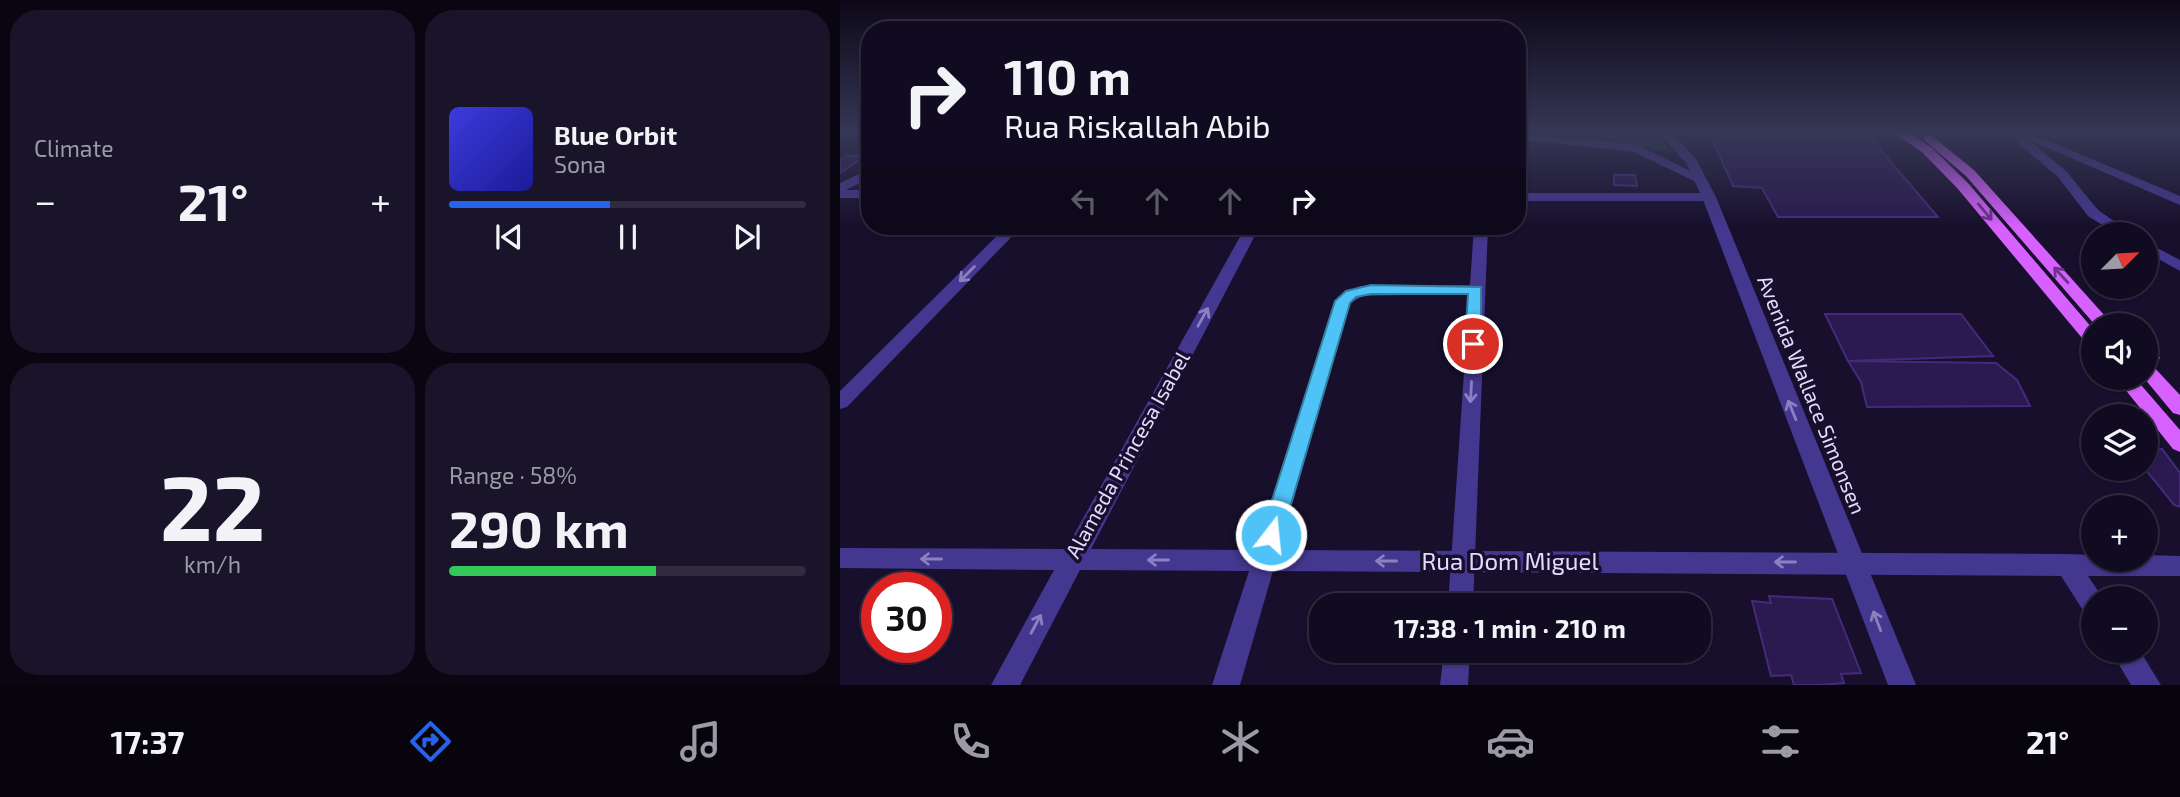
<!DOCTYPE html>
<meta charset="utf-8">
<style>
body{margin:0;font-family:"Exo 2",sans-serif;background:#1a142a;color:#f1f3f6;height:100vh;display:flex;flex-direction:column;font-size:26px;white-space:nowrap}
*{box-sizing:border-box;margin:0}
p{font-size:23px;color:#9c9ba5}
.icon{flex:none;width:38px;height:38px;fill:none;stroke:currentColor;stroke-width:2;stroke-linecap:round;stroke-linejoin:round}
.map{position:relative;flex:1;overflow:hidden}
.sheet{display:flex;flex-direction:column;gap:10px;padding:10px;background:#090612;width:840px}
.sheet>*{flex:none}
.hud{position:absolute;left:21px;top:21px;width:665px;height:214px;border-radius:28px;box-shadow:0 2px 5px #0004,0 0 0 2px #302b3f;background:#110b21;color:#f1f3f6;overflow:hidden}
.needle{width:46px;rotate:66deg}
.fabs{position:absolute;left:1241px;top:222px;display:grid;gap:14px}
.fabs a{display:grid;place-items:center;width:77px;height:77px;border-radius:50%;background:#110b21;box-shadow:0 2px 5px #0004,0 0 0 2px #302b3f;font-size:35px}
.speed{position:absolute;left:21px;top:572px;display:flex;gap:14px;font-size:35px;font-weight:700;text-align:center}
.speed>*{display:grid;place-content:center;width:91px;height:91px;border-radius:50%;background:#110b21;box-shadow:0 2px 5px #0004,0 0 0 2px #302b3f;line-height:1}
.speed .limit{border:10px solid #d22;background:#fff;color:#111}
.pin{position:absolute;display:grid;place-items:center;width:60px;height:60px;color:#fff;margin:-30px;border:4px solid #fff;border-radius:50%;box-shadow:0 2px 7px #0007}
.me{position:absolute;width:77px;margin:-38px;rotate:16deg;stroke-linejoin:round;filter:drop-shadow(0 0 5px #0008)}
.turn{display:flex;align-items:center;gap:24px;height:147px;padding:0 28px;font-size:32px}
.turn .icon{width:91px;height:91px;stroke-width:2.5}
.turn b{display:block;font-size:49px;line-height:60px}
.lanes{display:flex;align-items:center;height:66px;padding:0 28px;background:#0003;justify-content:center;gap:35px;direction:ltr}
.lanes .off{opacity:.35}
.big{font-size:52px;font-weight:700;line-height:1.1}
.sheet .tile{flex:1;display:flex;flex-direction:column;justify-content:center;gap:10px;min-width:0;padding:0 24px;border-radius:28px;background:#1a142a}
.sheet .dial{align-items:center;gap:0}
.dial b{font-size:91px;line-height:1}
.song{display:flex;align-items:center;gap:21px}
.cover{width:84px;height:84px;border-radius:10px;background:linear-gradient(135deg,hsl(240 70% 55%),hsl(240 70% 35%))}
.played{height:7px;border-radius:4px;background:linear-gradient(90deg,#2563eb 45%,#302b3f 45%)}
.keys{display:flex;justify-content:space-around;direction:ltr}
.heat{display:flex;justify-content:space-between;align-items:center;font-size:38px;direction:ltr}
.charge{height:10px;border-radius:5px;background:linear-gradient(90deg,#34c759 58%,#302b3f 0)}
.sheet .tiles{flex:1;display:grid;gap:10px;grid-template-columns:repeat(2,1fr)}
.trip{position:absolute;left:469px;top:593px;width:402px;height:70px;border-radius:28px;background:#110b21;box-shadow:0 2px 5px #0004,0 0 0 2px #302b3f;font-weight:700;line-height:70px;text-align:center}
.menu{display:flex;height:112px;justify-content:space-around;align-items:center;background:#07040d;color:#9c9ba5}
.menu .icon{width:49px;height:49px}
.menu .selected{color:#2563eb}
.menu b{font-size:32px;color:#f1f3f6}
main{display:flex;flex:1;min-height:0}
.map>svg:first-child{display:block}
.green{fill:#123437}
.building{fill:#2a1a4f;stroke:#442a7c;stroke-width:2}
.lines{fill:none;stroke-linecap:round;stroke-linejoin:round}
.path{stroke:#27bec6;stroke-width:3.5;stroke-dasharray:3.5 5;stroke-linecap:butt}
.minor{fill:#44378f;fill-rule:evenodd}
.tertiary{fill:#44378f;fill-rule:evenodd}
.primary{fill:#d661ff;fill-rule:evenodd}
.oneway{stroke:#6d348b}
.oneway2{stroke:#8c80c1}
.route{fill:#4fc3f7;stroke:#337fa1;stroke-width:2}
.labels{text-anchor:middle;stroke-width:7;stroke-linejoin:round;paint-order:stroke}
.street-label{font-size:21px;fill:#e3daff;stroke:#170f2c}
.near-street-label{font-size:24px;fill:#e3daff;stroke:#170f2c}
</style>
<main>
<section class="sheet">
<div class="tiles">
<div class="tile"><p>Climate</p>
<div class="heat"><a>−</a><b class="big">21°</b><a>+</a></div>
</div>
<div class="tile">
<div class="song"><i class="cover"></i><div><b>Blue Orbit</b><p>Sona</p></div></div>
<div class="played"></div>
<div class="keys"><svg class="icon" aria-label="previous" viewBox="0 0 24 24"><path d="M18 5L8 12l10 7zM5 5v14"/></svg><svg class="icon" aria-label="pause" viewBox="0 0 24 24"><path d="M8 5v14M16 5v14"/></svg><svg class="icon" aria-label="next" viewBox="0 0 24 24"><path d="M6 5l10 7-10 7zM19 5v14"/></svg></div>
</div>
<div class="tile dial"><b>22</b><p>km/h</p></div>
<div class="tile"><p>Range · 58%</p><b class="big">290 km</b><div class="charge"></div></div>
</div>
</section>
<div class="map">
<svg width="1340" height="685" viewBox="0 0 1340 685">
<rect width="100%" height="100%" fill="#170f2c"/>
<path class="green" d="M768,132H810L834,152L740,139Z"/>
<path class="building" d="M869,132H1025L1098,217H938L922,188L893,186Z
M6,156H25L0,173V160Z
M774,175H795L797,186L774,185Z
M985,314H1121L1153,356L1008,361Z
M1008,361L1156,363L1177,380L1190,406L1027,407L1021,382Z
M1306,449H1322L1340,473V507L1334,505L1305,469Z
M929,596L992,599L1021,673L1001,674L1004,683L978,685H954L951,675L931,676L912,601L931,603Z"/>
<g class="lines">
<path class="path" d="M1277,314L1288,326
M1306,344L1319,359"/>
<path class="minor" d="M677,132L797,145L867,179L866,182H856L794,152L677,139Z
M1173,132H1183L1186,138L1226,171L1258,210L1293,234H1277L1248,216L1218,177L1177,142Z
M30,169V178L6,190H30V198H0V183Z
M677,193H869L876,197L869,201H677Z
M167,226H182L7,407L0,409V391Z
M406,226H420L251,549L415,550L497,298L520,286L635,285L643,290L641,293L523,296L510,303L439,550L1227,554L1253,555V560H1306V555L1340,556V576H1248L1263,598H1253V615L1244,612L1221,576L433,571L400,685H372L409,571L240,570L180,685H151L214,570L0,568V548L226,549Z
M1306,242L1340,260V271L1306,252Z
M1271,651H1300L1321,685H1291Z"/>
<path class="tertiary" d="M818,132H831L856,159L876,197L1076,685H1048L862,197L846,163Z
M1171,132H1187L1340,196V205Z
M634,226H648L633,606H608Z
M604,651H630L628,685H600Z"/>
<path class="primary" d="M1053,132H1067L1091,147L1128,183L1253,329V346L1247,344L1118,189L1083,153Z
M1084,136H1092L1134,170L1274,326H1256L1126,176L1084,140Z
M1306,363L1312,365L1340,395V415L1333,413L1304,378Z
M1276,378H1295L1340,430V452L1333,449Z"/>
</g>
<defs><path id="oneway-shaft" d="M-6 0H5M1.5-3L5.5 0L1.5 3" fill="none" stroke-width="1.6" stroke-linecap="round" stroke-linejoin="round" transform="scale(1.75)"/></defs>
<g class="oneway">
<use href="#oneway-shaft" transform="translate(1145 212) rotate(50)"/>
<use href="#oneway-shaft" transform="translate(1221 275) rotate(-132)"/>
</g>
<g class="oneway2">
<use href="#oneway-shaft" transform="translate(127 274) rotate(135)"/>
<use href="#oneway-shaft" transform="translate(363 317) rotate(-61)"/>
<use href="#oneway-shaft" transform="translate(631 392) rotate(93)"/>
<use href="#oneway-shaft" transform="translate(952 410) rotate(-112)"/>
<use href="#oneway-shaft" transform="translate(91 559) rotate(-180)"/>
<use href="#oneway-shaft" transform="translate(318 560) rotate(-180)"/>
<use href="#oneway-shaft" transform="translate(546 561) rotate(-180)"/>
<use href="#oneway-shaft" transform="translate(945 562) rotate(-180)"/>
<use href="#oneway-shaft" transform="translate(1037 621) rotate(-111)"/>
<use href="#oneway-shaft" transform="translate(196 624) rotate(-62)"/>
</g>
<linearGradient id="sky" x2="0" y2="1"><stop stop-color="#0d0818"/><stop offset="0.58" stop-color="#363756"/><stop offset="1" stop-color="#363756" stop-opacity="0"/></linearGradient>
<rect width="1340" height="228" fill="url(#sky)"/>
<path class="route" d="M531,285L641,287V344L633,349L625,344L628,294H531L516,297L510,303L442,535L439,542L431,544L424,542L421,535L495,301L506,291Z"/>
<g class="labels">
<g class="street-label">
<text transform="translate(971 395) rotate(68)" y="7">Avenida Wallace Simonsen</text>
<text transform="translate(288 455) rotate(-61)" y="7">Alameda Princesa Isabel</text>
</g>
<g class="near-street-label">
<text x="670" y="570">Rua Dom Miguel</text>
</g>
</g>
</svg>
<div class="fabs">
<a><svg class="needle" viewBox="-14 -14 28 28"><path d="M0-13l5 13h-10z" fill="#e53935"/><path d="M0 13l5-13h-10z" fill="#9c9ba5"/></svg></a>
<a><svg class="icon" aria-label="sound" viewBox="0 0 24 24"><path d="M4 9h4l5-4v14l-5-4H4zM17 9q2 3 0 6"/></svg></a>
<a><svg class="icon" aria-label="layers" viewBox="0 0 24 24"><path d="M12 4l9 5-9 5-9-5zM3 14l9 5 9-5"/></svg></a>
<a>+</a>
<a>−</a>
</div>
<div class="speed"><div class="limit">30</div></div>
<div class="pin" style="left:633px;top:344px;background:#d93025"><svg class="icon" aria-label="arrive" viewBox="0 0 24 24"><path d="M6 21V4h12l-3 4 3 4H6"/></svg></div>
<svg class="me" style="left:431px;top:535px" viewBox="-20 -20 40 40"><circle r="17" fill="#4fc3f7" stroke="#fff" stroke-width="3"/><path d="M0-11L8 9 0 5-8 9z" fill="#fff"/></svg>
<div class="trip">17:38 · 1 min · 210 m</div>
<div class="hud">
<div class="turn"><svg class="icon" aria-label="right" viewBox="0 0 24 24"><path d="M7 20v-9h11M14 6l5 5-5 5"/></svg><div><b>110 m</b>Rua Riskallah Abib</div></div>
<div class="lanes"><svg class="icon off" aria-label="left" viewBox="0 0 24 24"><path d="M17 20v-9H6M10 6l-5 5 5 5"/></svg><svg class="icon off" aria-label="ahead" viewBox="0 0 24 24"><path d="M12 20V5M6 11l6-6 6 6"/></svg><svg class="icon off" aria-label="ahead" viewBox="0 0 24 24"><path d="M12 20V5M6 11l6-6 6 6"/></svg><svg class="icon" aria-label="right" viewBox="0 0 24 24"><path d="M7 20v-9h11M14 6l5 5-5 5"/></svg></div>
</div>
</div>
</main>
<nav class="menu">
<b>17:37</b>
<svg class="icon selected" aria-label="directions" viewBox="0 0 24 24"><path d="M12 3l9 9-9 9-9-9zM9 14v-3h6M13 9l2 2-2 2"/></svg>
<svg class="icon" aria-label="music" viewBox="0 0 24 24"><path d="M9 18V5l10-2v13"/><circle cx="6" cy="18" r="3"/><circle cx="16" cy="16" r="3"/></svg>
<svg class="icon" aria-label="phone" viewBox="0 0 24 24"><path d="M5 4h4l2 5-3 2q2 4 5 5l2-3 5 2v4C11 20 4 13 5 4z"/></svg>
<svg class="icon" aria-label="climate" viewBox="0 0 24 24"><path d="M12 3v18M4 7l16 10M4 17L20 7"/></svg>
<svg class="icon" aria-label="car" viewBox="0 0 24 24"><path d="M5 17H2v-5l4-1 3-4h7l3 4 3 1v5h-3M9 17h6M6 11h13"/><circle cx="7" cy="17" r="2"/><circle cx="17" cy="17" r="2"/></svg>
<svg class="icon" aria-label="filters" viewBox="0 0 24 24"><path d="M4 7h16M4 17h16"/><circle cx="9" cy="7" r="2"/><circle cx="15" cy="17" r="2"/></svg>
<b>21°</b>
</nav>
